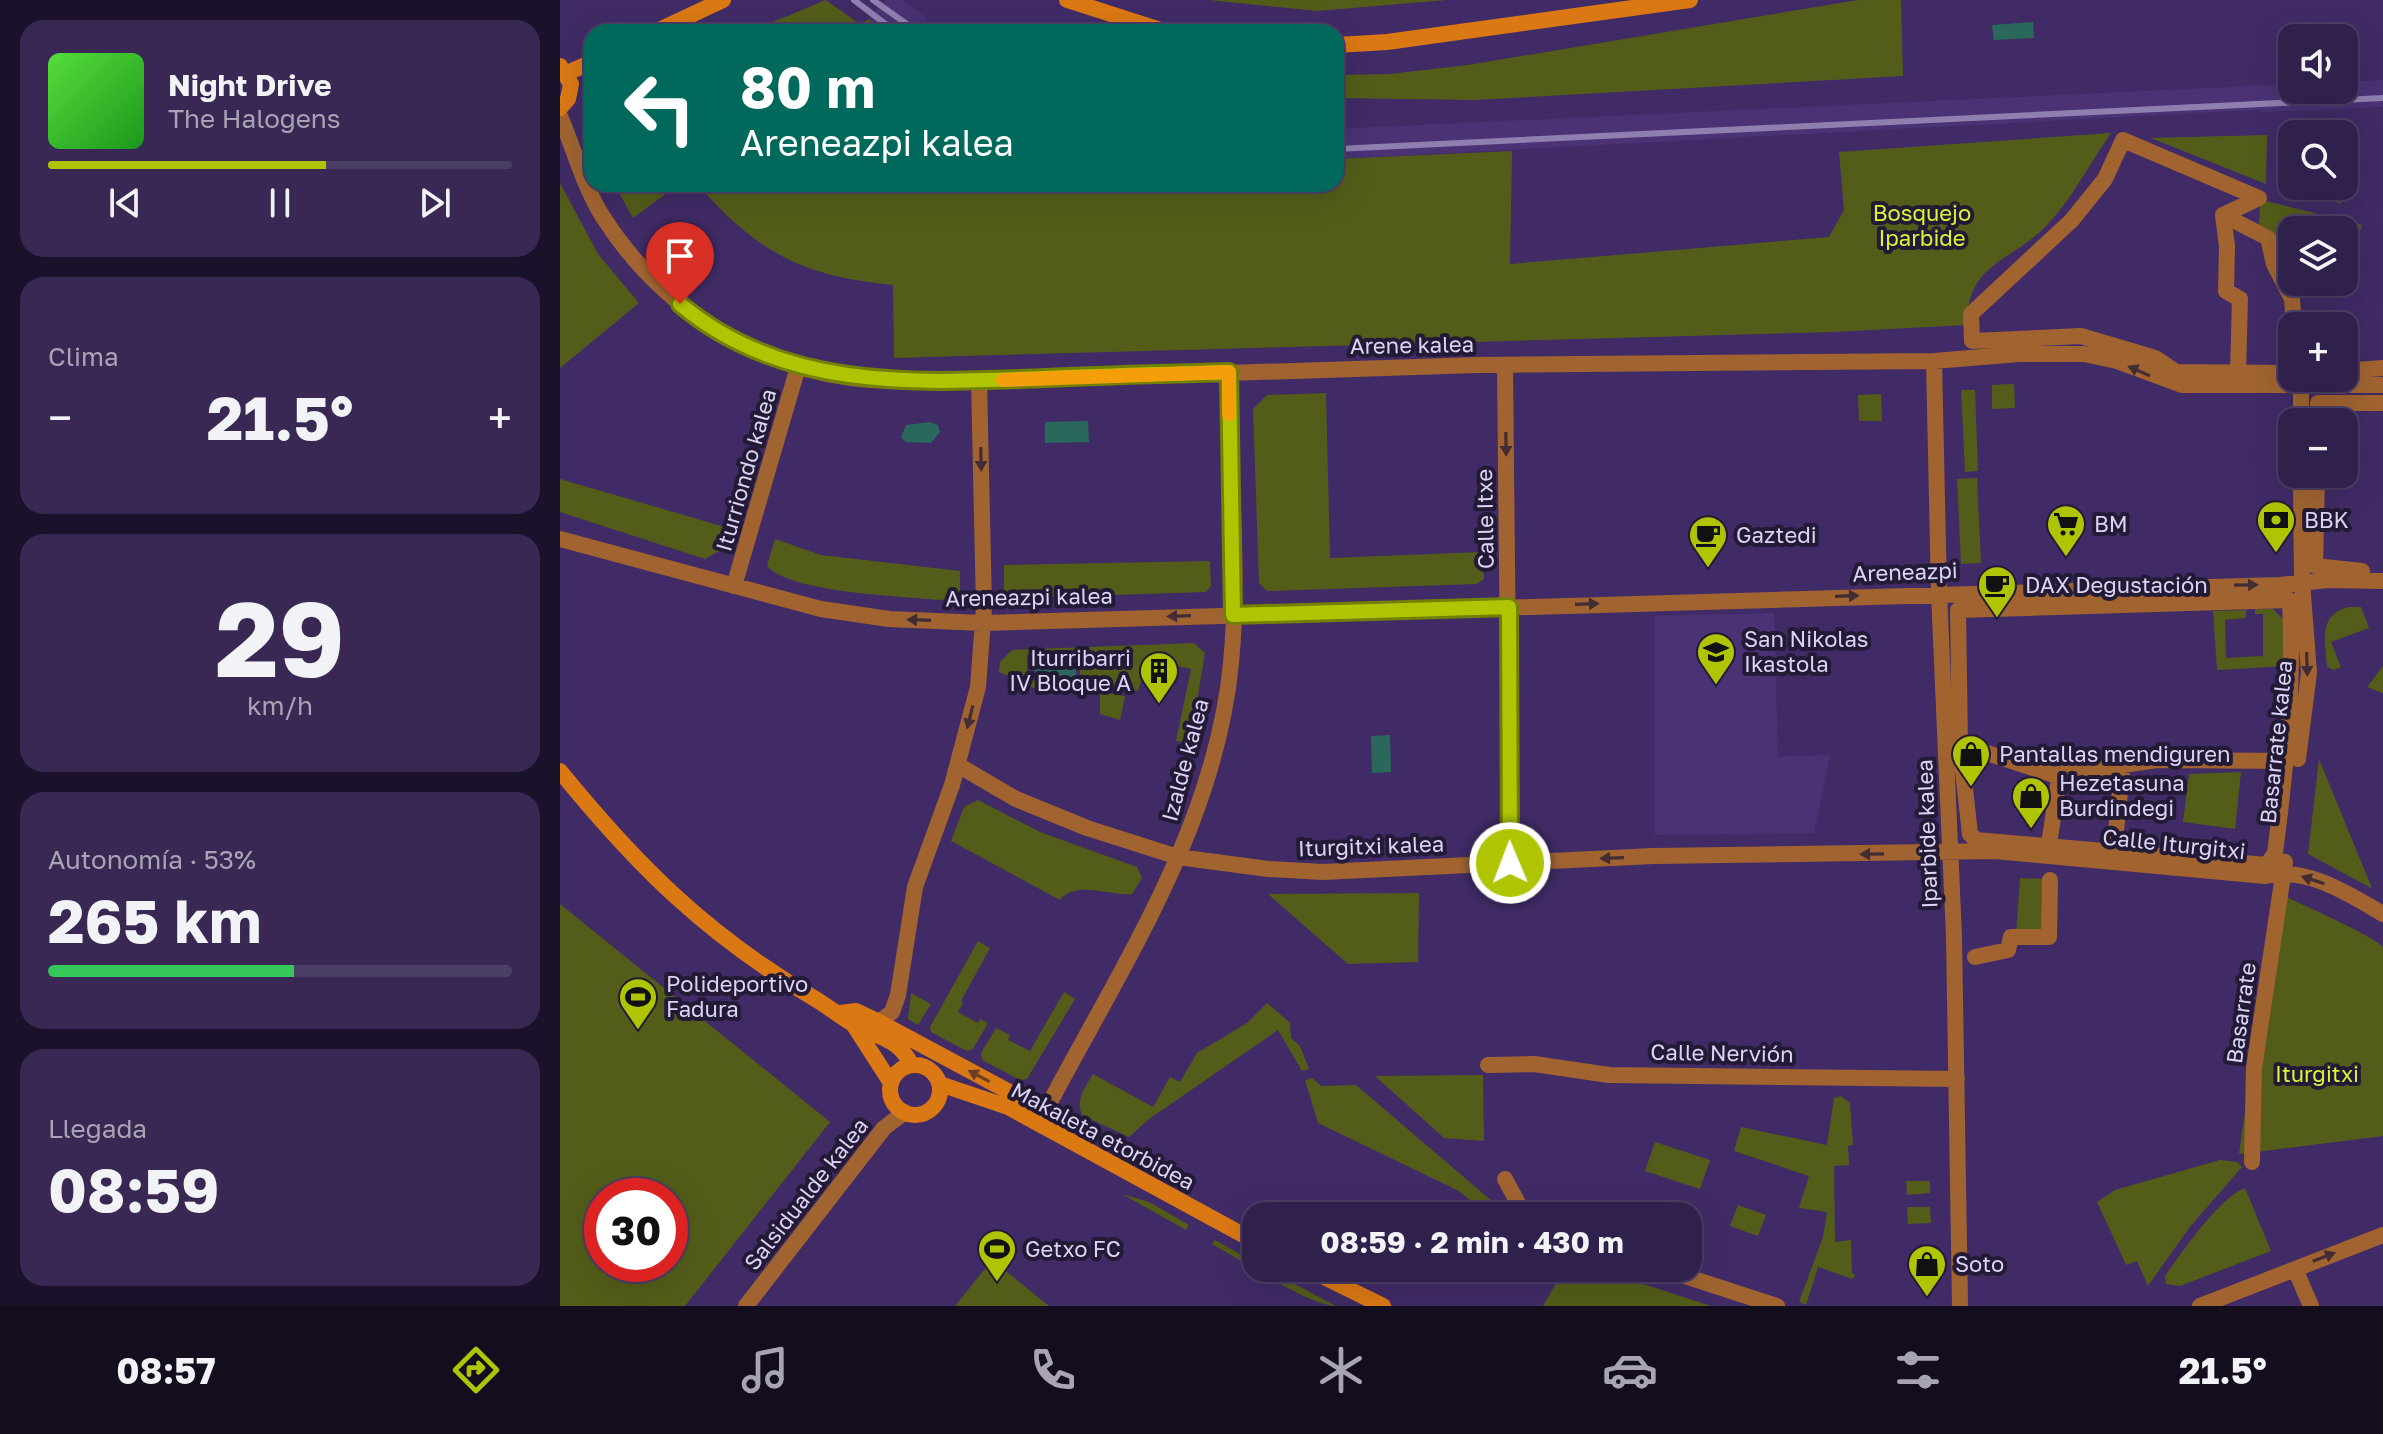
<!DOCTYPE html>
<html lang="es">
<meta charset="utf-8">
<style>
body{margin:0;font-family:"Golos Text",sans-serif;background:#382853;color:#f1f3f6;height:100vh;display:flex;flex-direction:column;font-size:30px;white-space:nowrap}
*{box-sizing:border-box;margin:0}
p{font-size:26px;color:#a8a3b5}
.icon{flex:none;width:44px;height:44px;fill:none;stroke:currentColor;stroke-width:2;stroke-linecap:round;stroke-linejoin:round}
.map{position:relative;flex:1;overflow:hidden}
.drawer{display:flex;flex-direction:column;gap:20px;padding:20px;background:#1a122a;width:560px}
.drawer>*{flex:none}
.banner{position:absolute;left:24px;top:24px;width:760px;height:168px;border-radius:24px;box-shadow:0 8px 32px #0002,0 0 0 2px #4b3e64;background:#00695c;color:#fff;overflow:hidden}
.buttons{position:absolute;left:1718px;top:24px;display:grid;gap:16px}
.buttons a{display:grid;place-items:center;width:80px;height:80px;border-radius:16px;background:#30204c;box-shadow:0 8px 32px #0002,0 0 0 2px #4b3e64;font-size:40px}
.speed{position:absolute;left:24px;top:1178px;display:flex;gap:16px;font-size:40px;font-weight:700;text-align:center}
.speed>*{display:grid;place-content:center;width:104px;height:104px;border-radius:50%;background:#30204c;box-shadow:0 8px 32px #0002,0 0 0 2px #4b3e64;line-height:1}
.speed .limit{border:12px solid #d22;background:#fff;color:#111}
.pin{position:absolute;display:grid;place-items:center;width:68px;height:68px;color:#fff;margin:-82px -34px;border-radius:50% 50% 50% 0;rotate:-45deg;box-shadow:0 0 8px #0007}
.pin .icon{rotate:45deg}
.me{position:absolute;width:88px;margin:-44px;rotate:359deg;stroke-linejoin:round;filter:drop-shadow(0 0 6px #0008)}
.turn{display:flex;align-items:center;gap:28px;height:168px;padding:0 24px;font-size:36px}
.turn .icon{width:104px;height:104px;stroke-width:2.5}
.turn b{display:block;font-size:56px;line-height:68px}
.big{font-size:60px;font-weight:700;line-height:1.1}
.drawer .widget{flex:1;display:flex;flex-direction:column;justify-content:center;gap:12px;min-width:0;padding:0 28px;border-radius:24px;background:#382853}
.drawer .dial{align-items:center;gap:0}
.dial b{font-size:104px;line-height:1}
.song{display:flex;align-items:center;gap:24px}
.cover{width:96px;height:96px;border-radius:12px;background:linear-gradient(135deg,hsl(110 70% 55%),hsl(120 70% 35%))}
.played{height:8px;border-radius:4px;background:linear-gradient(90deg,#afc504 60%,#4b3e64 60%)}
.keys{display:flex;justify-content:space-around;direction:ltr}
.heat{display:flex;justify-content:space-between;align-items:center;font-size:44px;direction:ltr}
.charge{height:12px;border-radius:6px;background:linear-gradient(90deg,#34c759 53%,#4b3e64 0)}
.trip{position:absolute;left:682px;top:1202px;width:460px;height:80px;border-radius:24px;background:#30204c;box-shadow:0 8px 32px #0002,0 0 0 2px #4b3e64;font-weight:700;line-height:80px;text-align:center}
.dock{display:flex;height:128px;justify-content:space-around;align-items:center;background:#130d1e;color:#a8a3b5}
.dock .icon{width:56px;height:56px}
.dock .on{color:#afc504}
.dock b{font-size:36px;color:#f1f3f6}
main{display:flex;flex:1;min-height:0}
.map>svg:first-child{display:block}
.built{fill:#4a3275}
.green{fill:#535d19;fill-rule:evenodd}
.water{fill:#29685b}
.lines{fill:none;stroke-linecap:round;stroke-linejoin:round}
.street{stroke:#a16431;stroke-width:16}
.secondary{stroke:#da7814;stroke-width:16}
.rail{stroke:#8f7faf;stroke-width:6}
.oneway{fill:#422d34}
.oneway2{fill:#6c4028}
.route-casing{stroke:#728003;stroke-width:20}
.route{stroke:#afc504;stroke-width:14}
.slow{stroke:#f59e0b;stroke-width:14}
.labels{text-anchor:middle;stroke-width:8;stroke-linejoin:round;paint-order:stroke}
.park-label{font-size:22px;fill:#dbf435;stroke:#231b35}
.street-label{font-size:22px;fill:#ddd3f7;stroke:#231b35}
.poi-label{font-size:22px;fill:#ddd3f7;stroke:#231b35;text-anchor:start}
</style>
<main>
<section class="drawer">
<div class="widget">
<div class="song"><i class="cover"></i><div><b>Night Drive</b><p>The Halogens</p></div></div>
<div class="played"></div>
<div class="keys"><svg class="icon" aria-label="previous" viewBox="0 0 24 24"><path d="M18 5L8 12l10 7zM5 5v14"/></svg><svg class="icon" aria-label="pause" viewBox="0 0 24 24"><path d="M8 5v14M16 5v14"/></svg><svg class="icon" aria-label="next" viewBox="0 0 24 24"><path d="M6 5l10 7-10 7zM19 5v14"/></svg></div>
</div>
<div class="widget"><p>Clima</p>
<div class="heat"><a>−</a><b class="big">21.5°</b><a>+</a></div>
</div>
<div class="widget dial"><b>29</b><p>km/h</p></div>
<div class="widget"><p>Autonomía · 53%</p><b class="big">265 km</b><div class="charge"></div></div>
<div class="widget"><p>Llegada</p><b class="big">08:59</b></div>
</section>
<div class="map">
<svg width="1823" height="1306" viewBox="0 0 1823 1306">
<rect width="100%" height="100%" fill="#402b66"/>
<path class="built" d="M326,0H342L367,18L362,24L374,32H325L308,19Z
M1823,80V107L1707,112L1693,110L776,159V129L1732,84V90H1784V82Z
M1214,613L1218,757L1270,755L1254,833L1095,835V616Z"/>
<path class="green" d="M266,0L301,25L308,19L325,32H189Z
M649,0H887L757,11Z
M1298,0H1341L1343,76L915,100L776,98V75L830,74L908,65Z
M1551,133C1530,163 1512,199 1487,225C1451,263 1409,260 1406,325L1273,332L334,358L333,285C242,276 198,253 137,184H776V159L952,151L950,264L1269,237L1284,210L1279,152Z
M1707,135L1706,184L1591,138Z
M1784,161H1793L1794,167H1800V184L1784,185Z
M0,183L38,254L79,303L0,368Z
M54,184H119L73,218Z
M1752,186H1780L1781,204L1753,194Z
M1706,201L1802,225L1792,255L1784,252V230L1733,228L1722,262L1709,229L1699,227L1700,205Z
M1454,384L1455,408L1432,409V385Z
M1401,390H1415L1418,471L1405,472Z
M766,393L770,558L921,552L924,579L916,584L707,591L699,583L693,409L707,395Z
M1321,394L1322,421H1299L1298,395Z
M1417,478L1421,563L1401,564L1397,479Z
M0,479L168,528L163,549L145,559L0,512Z
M215,539L261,555L400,571V594L395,598L379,600C341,596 231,593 207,566Z
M650,561L651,586L646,592L454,598L444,592V565Z
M1789,607H1801L1809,628L1771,642L1781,667L1774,670L1767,667C1765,641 1758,614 1789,607Z
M1695,609H1713L1723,619L1727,666L1657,670L1653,611L1686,610V618L1665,620L1666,658L1703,656V614H1695Z
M634,643L645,653L630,743L616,741L631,669L587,660L578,691L520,681V654L467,655V677L489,688L487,694L439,672L440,662L452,650Z
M1823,666V693L1807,687Z
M540,692L565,696L560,720L540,714Z
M1759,759L1811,886V888L1748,854Z
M1681,772L1675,829L1623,822L1629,774Z
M418,800L480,832L577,867L582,878L572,894C550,896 515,880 500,900L391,841L404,807Z
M1460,878L1485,879L1482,934L1456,935Z
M1716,892C1736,902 1814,936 1823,947V1136L1679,1154Z
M859,893L858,962L788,964L708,894Z
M0,904L270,1122L125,1306H0ZM42,1196H110V1264H42Z
M418,941L430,948L401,1001L403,1003L398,1012L418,1023L420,1019L428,1023L413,1049L407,1051L371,1032L370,1027Z
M504,992L515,999L467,1079L460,1080L422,1060L421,1053L436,1028L450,1035L448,1040L470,1051Z
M351,993L371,1004L358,1025L348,1019Z
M707,1003L730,1023L731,1038L740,1046L749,1069L742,1071L718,1030L589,1119L569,1137L522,1115C515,1099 525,1088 533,1074L593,1107L610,1077L620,1082L637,1053L687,1023Z
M923,1075L924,1141L884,1138L815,1076Z
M752,1078L761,1086L796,1085L933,1202L941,1216H929L899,1191L758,1123L745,1080Z
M1281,1096L1290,1103L1293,1145L1288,1146L1289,1165L1274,1166L1275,1242L1291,1240L1292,1273L1295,1275L1293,1279L1258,1267L1246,1305L1239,1302L1263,1237L1267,1212L1239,1208L1249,1176L1174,1151L1181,1127L1267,1145L1274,1098Z
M1095,1142L1150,1160L1140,1189L1085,1171Z
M1660,1160L1678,1162L1682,1167L1629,1228L1588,1286L1577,1261L1566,1265L1537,1202L1555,1190Z
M1346,1181H1370V1193L1347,1195Z
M1685,1188L1711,1251L1620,1286L1606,1284L1605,1276C1622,1252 1659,1198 1685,1188Z
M562,1194L589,1202L629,1225L626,1230Z
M1178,1205L1206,1215L1198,1236L1170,1226Z
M1347,1207H1370L1371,1223L1348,1224Z
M655,1240L696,1263V1268H705L776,1306C749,1306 679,1259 652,1244Z
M432,1260L489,1306H395Z
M987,1268H1035L1151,1306H983L998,1280Z"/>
<path class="water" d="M1473,22L1474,38L1434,40L1432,25Z
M528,421L529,442L485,443V422Z
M370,422L378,425L380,432L371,443L346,442L341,437L346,425Z
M516,657V681H510L509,688L475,673L474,658Z
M830,735L831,772L812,773L811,736Z"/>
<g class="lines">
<path class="street" d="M0,116C14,149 24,187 43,217C98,303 189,365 291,378C333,383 376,381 419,381L917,365L1374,361L1459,354H1524L1557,361L1622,385H1823
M1663,215L1699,198L1563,140L1545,179L1512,220L1411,314L1412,341L1521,336L1595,358L1616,372L1732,373
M1663,215L1667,246L1666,291L1680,299L1678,373
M1663,215L1708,238L1714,264L1732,299L1734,326
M1374,361L1379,593L1394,937L1400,1306
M945,366L950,863
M1784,371L1823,368
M1741,386V422
M1758,422V403H1823
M1757,474L1755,566L1802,571
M0,539L261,609L329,619L423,623L1720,585L1768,580L1823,581
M174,586L238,367
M1730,600C1734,686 1726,768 1715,853L1707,865L1416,840L1410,834L1400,744L1398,610Z
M1400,744L1494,775L1597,760L1727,761
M1738,759L1749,673L1742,582L1741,474
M398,765L456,799L527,828L618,857L708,869L763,872L1093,856L1435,851L1705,876C1746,866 1789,894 1823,914
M1489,844L1500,773
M1554,850L1563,764
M1415,957L1448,950L1451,937H1489L1490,880
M319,1022L332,1012L338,995L355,887L392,785L418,687L424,608L419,381
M928,1065L974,1064L1049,1075L1397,1079
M479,1123C555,976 655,832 671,663C680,571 669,466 669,372
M1692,1162L1694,1068L1725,862
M945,1179L959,1205L973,1216
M1100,1268L1217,1306
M1735,1269L1751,1306
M186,1306L324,1128L345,1112
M1640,1306L1823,1235"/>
<path class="secondary" d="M507,0L607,32
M95,32L163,0
M776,45L827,42L1130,0
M0,66L11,84L8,99L0,108
M7,73L32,62
M0,771C79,868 148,936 257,1000C270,1008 281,1017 293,1024C317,1037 338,1038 351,1064
M280,1013L296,1011L319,1022L457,1096L473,1116
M293,1024L331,1083
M330 1090a25 25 0 1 1 50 0a25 25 0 1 1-50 0Z
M380,1084L448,1107L696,1242
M746,1268L823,1306"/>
<path class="rail" d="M294,0L336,32
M313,0L358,32
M776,149L1823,98"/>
</g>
<defs><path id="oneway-solid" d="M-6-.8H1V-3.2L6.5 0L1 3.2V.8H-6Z" transform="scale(2)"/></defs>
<g class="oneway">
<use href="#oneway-solid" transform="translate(1579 371) rotate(-156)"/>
<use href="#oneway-solid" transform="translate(946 444) rotate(89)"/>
<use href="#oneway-solid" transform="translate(421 459) rotate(89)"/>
<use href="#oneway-solid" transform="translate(1686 585) rotate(-1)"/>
<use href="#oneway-solid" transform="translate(1287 596) rotate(-2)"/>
<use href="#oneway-solid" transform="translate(1027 604) rotate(-2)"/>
<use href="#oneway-solid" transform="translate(619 616) rotate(178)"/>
<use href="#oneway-solid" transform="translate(359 620) rotate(-178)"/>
<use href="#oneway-solid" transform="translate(1747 664) rotate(88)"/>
<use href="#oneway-solid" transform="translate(410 717) rotate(104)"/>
<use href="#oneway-solid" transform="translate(1312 854) rotate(179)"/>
<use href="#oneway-solid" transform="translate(1052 858) rotate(178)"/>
<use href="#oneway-solid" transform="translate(1753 880) rotate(-162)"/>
<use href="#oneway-solid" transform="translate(1764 1257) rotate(-21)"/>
</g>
<use class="oneway2" href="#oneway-solid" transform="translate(419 1076) rotate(-152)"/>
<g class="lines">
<g class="route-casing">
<path id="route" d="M120,304C224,392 359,383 486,378C547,375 608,374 669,372L673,615L949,607L950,863"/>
</g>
<use href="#route" class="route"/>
<path class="slow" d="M443,380L669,372V414"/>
</g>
<defs>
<g id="bank-pin" transform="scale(2)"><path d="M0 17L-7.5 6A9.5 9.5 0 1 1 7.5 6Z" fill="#afc504" stroke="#231b35"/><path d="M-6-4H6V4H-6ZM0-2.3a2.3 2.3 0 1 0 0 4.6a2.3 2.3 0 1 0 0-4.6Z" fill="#111"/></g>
<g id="supermarket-pin" transform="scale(2)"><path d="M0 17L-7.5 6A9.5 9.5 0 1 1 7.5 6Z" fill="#afc504" stroke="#231b35"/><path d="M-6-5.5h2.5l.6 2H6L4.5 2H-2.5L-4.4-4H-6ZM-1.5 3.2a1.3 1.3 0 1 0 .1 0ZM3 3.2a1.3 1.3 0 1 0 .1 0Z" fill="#111"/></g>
<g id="cafe-pin" transform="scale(2)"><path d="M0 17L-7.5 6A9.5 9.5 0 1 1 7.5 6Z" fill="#afc504" stroke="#231b35"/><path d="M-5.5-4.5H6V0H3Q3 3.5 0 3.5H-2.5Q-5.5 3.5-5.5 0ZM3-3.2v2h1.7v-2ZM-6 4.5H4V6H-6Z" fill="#111"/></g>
<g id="school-pin" transform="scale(2)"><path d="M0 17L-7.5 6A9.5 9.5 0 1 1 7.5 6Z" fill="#afc504" stroke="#231b35"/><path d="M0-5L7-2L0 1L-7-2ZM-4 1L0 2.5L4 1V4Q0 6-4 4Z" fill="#111"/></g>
<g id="building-pin" transform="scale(2)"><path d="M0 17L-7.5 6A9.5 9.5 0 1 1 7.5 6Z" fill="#afc504" stroke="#231b35"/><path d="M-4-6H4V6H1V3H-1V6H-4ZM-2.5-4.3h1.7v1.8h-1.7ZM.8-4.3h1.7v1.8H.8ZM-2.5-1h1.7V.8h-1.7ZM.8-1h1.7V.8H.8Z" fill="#111"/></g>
<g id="shop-pin" transform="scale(2)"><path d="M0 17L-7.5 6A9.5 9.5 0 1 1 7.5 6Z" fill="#afc504" stroke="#231b35"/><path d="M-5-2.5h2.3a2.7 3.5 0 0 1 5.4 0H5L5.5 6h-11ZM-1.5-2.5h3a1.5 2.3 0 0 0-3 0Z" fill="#111"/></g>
<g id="stadium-pin" transform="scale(2)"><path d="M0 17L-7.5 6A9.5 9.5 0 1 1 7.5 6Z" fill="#afc504" stroke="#231b35"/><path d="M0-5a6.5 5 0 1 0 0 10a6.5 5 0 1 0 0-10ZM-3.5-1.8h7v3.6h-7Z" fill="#111"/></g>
</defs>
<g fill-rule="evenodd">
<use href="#bank-pin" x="1716" y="520"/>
<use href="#supermarket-pin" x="1506" y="524"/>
<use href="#cafe-pin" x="1148" y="535"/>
<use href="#cafe-pin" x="1437" y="585"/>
<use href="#school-pin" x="1156" y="652"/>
<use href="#building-pin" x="599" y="671"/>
<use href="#shop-pin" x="1411" y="754"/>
<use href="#shop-pin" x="1471" y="796"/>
<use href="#stadium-pin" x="78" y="997"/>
<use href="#stadium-pin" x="437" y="1249"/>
<use href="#shop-pin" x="1367" y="1264"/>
</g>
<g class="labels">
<g class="park-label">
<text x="1362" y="221">Bosquejo<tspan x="1362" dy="25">Iparbide</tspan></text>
<text x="1757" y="1082">Iturgitxi</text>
</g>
<g class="street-label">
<text transform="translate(852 345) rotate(-1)" y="8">Arene kalea</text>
<text transform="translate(186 470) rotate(-74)" y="8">Iturriondo kalea</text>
<text transform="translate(925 519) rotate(-91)" y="8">Calle Itxe</text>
<text transform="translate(1345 572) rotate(-2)" y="8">Areneazpi</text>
<text transform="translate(469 597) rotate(-1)" y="8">Areneazpi kalea</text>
<text transform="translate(1716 742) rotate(-84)" y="8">Basarrate kalea</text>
<text transform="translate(625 760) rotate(-75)" y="8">Izalde kalea</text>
<text transform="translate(1367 834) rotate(-92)" y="8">Iparbide kalea</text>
<text transform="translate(1614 844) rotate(6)" y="8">Calle Iturgitxi</text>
<text transform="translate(811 846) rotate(-2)" y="8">Iturgitxi kalea</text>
<text transform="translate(1681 1013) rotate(-82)" y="8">Basarrate</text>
<text transform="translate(1162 1053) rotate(1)" y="8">Calle Nervión</text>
<text transform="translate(543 1136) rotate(28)" y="8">Makaleta etorbidea</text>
<text transform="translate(246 1194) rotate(-52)" y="8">Salsidualde kalea</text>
</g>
<g class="poi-label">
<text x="1744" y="528">BBK</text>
<text x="1534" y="532">BM</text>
<text x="1176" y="543">Gaztedi</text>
<text x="1465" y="593">DAX Degustación</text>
<text x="1184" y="647">San Nikolas<tspan x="1184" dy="25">Ikastola</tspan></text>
<text x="571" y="666" text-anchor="end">Iturribarri<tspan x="571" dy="25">IV Bloque A</tspan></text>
<text x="1439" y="762">Pantallas mendiguren</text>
<text x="1499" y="791">Hezetasuna<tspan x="1499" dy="25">Burdindegi</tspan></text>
<text x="106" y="992">Polideportivo<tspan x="106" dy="25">Fadura</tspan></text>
<text x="465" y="1257">Getxo FC</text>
<text x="1395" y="1272">Soto</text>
</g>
</g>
</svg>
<div class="buttons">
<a><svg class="icon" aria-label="sound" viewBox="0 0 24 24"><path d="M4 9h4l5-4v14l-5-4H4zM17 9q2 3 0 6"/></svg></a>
<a><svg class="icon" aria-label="search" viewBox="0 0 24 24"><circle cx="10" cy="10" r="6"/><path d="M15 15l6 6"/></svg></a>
<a><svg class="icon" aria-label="layers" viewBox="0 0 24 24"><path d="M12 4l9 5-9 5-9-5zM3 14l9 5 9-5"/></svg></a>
<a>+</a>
<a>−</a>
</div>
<div class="speed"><div class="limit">30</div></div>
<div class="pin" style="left:120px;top:304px;background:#d93025"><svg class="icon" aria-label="arrive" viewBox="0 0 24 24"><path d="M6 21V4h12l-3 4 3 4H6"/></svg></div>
<svg class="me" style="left:950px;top:863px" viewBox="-20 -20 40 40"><circle r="17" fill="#afc504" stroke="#fff" stroke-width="3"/><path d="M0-11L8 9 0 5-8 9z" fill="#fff"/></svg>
<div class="trip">08:59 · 2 min · 430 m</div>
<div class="banner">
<div class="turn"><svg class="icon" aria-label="left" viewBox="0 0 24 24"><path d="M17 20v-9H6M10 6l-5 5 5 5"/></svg><div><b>80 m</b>Areneazpi kalea</div></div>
</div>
</div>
</main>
<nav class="dock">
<b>08:57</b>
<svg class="icon on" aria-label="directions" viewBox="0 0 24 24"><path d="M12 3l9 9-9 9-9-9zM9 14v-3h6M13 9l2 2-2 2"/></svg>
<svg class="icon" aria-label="music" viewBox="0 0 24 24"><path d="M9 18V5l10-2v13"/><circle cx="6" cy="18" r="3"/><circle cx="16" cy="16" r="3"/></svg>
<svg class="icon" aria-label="phone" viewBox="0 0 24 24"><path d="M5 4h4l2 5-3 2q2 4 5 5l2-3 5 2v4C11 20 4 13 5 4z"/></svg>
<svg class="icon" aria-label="climate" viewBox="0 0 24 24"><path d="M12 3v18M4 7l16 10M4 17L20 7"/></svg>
<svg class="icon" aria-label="car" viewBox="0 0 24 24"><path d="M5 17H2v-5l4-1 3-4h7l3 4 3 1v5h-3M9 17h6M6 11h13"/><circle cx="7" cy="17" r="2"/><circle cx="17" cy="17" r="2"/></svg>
<svg class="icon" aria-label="filters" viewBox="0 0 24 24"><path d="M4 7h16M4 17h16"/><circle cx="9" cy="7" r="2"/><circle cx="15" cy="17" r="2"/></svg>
<b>21.5°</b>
</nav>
